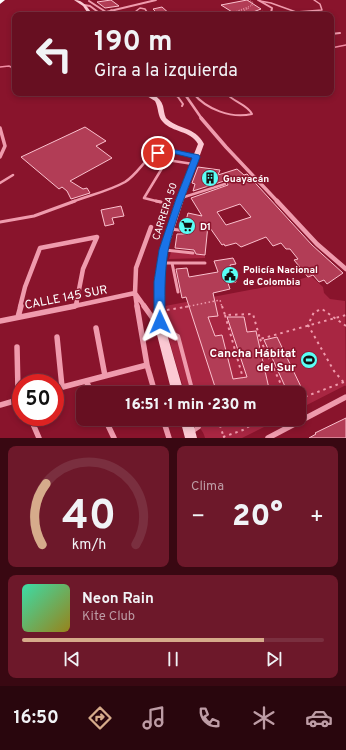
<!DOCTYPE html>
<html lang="es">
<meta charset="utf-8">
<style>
body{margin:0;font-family:Overpass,sans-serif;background:#6d182a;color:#f1f3f6;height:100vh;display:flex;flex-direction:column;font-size:15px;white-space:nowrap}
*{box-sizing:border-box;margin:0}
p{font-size:13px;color:#bd9ca5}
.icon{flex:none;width:22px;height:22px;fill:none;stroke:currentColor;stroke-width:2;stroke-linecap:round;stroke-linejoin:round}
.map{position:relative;height:438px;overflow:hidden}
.details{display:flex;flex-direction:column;gap:8px;padding:8px;background:#390812;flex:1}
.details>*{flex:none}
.banner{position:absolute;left:12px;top:12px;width:322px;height:84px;border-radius:8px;box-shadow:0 2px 6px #0003,0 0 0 1px #7a2f3f;background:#670f21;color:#f1f3f6;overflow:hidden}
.speed{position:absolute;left:12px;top:374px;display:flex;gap:8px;font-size:20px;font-weight:700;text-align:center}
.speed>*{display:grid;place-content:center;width:52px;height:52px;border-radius:50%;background:#670f21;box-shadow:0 2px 6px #0003,0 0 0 1px #7a2f3f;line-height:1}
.speed .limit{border:6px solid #d22;background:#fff;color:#111}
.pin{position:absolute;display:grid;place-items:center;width:34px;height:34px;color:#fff;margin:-17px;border:2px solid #fff;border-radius:50%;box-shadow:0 1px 4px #0007}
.me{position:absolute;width:44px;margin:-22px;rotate:359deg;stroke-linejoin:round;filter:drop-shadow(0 0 3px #0008)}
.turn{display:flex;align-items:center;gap:14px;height:84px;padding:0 16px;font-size:18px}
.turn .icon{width:52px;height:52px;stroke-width:2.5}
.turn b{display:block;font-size:28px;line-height:34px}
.big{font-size:30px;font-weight:800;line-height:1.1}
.details .widget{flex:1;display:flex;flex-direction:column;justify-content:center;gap:6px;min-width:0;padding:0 14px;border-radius:8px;background:#6d182a}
.details .dial{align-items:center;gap:0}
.dial svg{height:104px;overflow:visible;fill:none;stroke:#7a2f3f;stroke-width:7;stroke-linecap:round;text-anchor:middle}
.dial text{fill:#f1f3f6;stroke:none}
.song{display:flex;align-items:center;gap:12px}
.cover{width:48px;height:48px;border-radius:6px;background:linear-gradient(135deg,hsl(160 70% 55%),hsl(50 70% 35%))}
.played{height:4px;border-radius:2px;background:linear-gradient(90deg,#d6ab8b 80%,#7a2f3f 80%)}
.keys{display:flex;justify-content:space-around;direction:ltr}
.heat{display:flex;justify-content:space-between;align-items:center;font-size:22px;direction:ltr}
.details .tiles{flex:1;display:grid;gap:8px;grid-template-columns:1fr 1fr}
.widget:last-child{grid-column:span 2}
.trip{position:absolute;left:76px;top:386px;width:230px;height:40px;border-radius:8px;background:#670f21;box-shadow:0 2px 6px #0003,0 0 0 1px #7a2f3f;font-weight:800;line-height:40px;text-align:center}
.dock{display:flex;height:64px;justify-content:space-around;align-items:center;background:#29060d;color:#bd9ca5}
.dock .icon{width:28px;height:28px}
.dock .on{color:#d6ab8b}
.dock b{font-size:18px;color:#f1f3f6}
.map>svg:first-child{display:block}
.green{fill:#a82642}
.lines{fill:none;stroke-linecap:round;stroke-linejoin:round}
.stream{stroke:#f28da4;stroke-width:1.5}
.building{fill:#b23d56;stroke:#fbc1ce;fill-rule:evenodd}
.path-far2{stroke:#ef9bad;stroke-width:1;stroke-dasharray:1 1.5;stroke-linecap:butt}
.path-far1{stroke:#ef9bad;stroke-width:1.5;stroke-dasharray:1.5 2.5;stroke-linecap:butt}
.path{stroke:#ef9bad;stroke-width:2;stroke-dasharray:2.5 4;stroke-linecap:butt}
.lane-far4{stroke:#ef9bad;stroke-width:1.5}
.lane-far3{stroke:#ef9bad;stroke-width:2}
.lane-far2{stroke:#ef9bad;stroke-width:2.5}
.lane-far1{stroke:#ef9bad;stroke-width:3}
.lane{stroke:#ef9bad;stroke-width:4}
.street-far4{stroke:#ef9bad;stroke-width:2}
.street-far3{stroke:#ef9bad;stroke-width:2.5}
.street-far2{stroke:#ef9bad;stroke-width:3.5}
.street-far1{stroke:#ef9bad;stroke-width:4.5}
.street{stroke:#ef9bad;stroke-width:5.5}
.secondary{fill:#fbc9d3;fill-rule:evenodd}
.highway{fill:#fff;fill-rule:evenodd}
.route{fill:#1a73e8;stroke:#114b97}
.labels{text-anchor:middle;stroke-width:3;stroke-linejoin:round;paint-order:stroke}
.poi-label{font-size:10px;font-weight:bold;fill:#fff;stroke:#89142c;text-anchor:start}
.street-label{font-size:10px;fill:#fff;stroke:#89142c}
.near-street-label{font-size:12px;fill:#fff;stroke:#89142c}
.near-poi-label{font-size:12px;font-weight:bold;fill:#fff;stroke:#89142c;text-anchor:end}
</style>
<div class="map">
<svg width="346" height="438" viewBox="0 0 346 438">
<rect width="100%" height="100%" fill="#89142c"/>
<path class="green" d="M171,252L205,255V258L169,259Z
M311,276L323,287L324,293L330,299L345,301L346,385L299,409V393H185C177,365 165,335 165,306L287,283Z
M193,419H280L242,438H205C203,428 196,427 193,419Z"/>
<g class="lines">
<path class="stream" d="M331,48L346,45
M0,67L9,66L15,69"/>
</g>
<path class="building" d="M111,0L119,6L105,8L97,2Z
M247,0L261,9L245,15H237L221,5Z
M162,7L171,15H159L153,9Z
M85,127L106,141L96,146L112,158L70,181L83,189L87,188L90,193L71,199L67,191L62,187L59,189L21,157Z
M198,167L220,170L218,175L237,169L244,175L247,174L312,245L343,273L327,284L324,280L319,282L313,275L308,277L294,260L298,259L290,249H286L281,243L273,246L266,237L241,247L236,243L225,246L224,244L222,245L208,225L205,255L196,254L194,250L175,248L177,234H189L191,232L189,228H184L188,213L202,216L191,198L228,185L227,182L224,181L193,191L195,184L192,183ZM240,204L251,217L226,225L217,212Z
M121,206L124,216L112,218L114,224L105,226L101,210Z
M233,258L236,264L230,265L236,282L228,283L230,289L213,293L218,316L208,317L215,336L222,335L233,379L247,377L227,317H244L247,332L256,331L270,393H251V390L236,393H217L186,297L182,298L176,269L187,268L189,277L218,272L214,261Z
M277,337L304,393H288L264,340Z
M346,418V438H309L316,434L315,433Z"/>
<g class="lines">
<path class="path-far2" d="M248,0L253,2L251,5
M240,13L249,8L232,13L253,5
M258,13L263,11"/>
<path class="path-far1" d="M185,307L220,300L222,307"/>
<path class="path" d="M222,306L225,315L253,314L260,339L346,315
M167,310L191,306
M225,315L243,378
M346,326L322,309L314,312L308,325L334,371L346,385
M260,339L285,393
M246,391L247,393
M299,399L344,382
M218,419L224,438
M281,419L282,421
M223,437L243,430L261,419"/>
<path class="lane-far4" d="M260,1L271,3L296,12L322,10L320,4L314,0
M111,10L125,15
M131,15L140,8L145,9L149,15"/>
<path class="lane-far3" d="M172,93L178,97L183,104L182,106
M193,93C206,109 231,119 252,114C247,104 233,102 226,93"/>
<path class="lane-far2" d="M0,183L13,175
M181,198L225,184
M72,202C90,195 109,191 125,182C133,177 138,170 145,162C159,146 178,152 197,157
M160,202L144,198L167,160L193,164"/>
<path class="lane-far1" d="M156,201L161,202
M0,222L34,216L75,201
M170,229L188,231
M165,250L193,253
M163,263H205
M172,263L178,292"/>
<path class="lane" d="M162,328L178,336L193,393
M201,393L209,391
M193,431L199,427L200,419"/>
<path class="street-far4" d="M258,0L272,8L271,13L266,15
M89,1L106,12
M84,5L90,6L102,15
M106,12L156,0
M331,34L340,33"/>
<path class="street-far3" d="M184,93L202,119"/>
<path class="street-far2" d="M201,118L226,147L278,202
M0,128L5,146L0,157"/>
<path class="street-far1" d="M277,201L317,244L346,269
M76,305L83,269L97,237
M20,307L25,287L40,248L97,237
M70,307L135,293L145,307
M137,307L135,293L136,268L151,227"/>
<path class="street" d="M137,306L147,365L155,393
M144,306L157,324
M18,317L21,306
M0,321L75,306
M96,328L105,376
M57,337L62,387
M17,347L18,391L21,397
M86,381L92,393
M55,389L147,365
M0,405L21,399
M30,417L39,438
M105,419L114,438
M163,419L169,438
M268,438L346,397"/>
<path class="secondary" d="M74,0C84,0 88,8 93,15H89L83,6Z
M142,93C151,93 160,96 163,106C164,110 164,114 166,118C178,130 195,126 204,144L184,199L168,248L164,282L165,327L184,393H172L155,327L154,282L160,248L176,199L198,144C190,130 173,133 163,122C157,116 159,108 155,101Z
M180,419H192L197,438H185Z"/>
<path class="highway" d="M0,0H5L0,4Z"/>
</g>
<path class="route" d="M176,150L199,155L200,157C189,186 174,221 168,251C164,275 165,298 165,322L164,326L160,327L155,326L154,322V282L159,250L176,199L192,158L176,154L158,155L154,153L158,151Z"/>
<defs>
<g id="building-disc" transform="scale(0.9)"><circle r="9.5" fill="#59fff6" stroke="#89142c"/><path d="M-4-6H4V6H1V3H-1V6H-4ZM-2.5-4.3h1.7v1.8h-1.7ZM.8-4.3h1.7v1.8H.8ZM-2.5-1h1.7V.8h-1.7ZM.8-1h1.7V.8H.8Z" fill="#111"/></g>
<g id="supermarket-disc" transform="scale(0.9)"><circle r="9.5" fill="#59fff6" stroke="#89142c"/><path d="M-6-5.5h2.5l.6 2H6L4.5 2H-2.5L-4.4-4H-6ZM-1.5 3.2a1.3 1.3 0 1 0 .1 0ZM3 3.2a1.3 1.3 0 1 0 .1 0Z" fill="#111"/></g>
<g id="civic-disc" transform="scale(0.9)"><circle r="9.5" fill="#59fff6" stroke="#89142c"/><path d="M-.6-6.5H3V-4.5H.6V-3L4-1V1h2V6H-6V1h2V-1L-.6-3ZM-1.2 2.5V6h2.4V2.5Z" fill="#111"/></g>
<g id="stadium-disc" transform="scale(0.9)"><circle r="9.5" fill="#59fff6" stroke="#89142c"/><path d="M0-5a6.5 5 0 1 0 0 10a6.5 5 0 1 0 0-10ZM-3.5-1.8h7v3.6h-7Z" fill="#111"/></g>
</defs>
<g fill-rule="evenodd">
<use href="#building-disc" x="210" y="178"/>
<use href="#supermarket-disc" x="187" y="226"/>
<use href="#civic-disc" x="230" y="275"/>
<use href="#stadium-disc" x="309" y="360"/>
</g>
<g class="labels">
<g class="poi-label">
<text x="223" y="182">Guayacán</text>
<text x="200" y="230">D1</text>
<text x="243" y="273">Policía Nacional<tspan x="243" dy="12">de Colombia</tspan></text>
</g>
<g class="street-label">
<text transform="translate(164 211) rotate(-72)" y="4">CARRERA 50</text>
</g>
<g class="near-street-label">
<text transform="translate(66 297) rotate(-11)" y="4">CALLE 145 SUR</text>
</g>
<g class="near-poi-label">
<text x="296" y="357">Cancha Hábitat<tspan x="296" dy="14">del Sur</tspan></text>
</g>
</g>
</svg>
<div class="speed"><div class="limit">50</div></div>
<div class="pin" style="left:158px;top:153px;background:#d93025"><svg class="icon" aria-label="arrive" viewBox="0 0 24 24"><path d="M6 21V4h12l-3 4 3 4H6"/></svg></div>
<svg class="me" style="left:160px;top:322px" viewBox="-20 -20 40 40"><path d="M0-17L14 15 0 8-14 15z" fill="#1a73e8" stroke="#fff" stroke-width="4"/></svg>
<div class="trip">16:51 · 1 min · 230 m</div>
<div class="banner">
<div class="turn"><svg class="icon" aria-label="left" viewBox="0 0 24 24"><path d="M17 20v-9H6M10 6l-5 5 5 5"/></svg><div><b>190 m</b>Gira a la izquierda</div></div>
</div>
</div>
<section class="details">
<div class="tiles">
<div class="widget dial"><svg viewBox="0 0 100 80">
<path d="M14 69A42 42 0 1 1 86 69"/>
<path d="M14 69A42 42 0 0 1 17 22" stroke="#d6ab8b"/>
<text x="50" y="56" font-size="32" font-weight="700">40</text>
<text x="50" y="72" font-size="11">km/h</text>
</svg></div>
<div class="widget"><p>Clima</p>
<div class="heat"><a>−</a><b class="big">20°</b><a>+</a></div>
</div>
<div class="widget">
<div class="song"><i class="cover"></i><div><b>Neon Rain</b><p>Kite Club</p></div></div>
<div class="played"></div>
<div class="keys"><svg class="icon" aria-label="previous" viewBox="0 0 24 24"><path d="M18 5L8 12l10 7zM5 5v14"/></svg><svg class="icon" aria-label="pause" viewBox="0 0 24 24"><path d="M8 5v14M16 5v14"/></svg><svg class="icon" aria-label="next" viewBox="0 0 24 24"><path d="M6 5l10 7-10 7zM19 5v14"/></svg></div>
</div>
</div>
</section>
<nav class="dock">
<b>16:50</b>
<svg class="icon on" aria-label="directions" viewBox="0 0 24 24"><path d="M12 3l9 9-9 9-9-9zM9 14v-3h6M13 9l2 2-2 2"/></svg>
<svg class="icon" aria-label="music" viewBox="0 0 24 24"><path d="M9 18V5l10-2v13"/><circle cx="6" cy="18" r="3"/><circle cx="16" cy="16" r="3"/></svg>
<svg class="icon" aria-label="phone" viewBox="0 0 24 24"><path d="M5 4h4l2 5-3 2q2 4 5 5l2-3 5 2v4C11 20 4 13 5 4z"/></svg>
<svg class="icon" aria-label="climate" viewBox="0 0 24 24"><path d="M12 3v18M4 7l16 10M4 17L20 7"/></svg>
<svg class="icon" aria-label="car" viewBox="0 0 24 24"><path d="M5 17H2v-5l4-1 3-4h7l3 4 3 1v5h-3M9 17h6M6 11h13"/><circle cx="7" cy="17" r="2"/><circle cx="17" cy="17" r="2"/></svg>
</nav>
